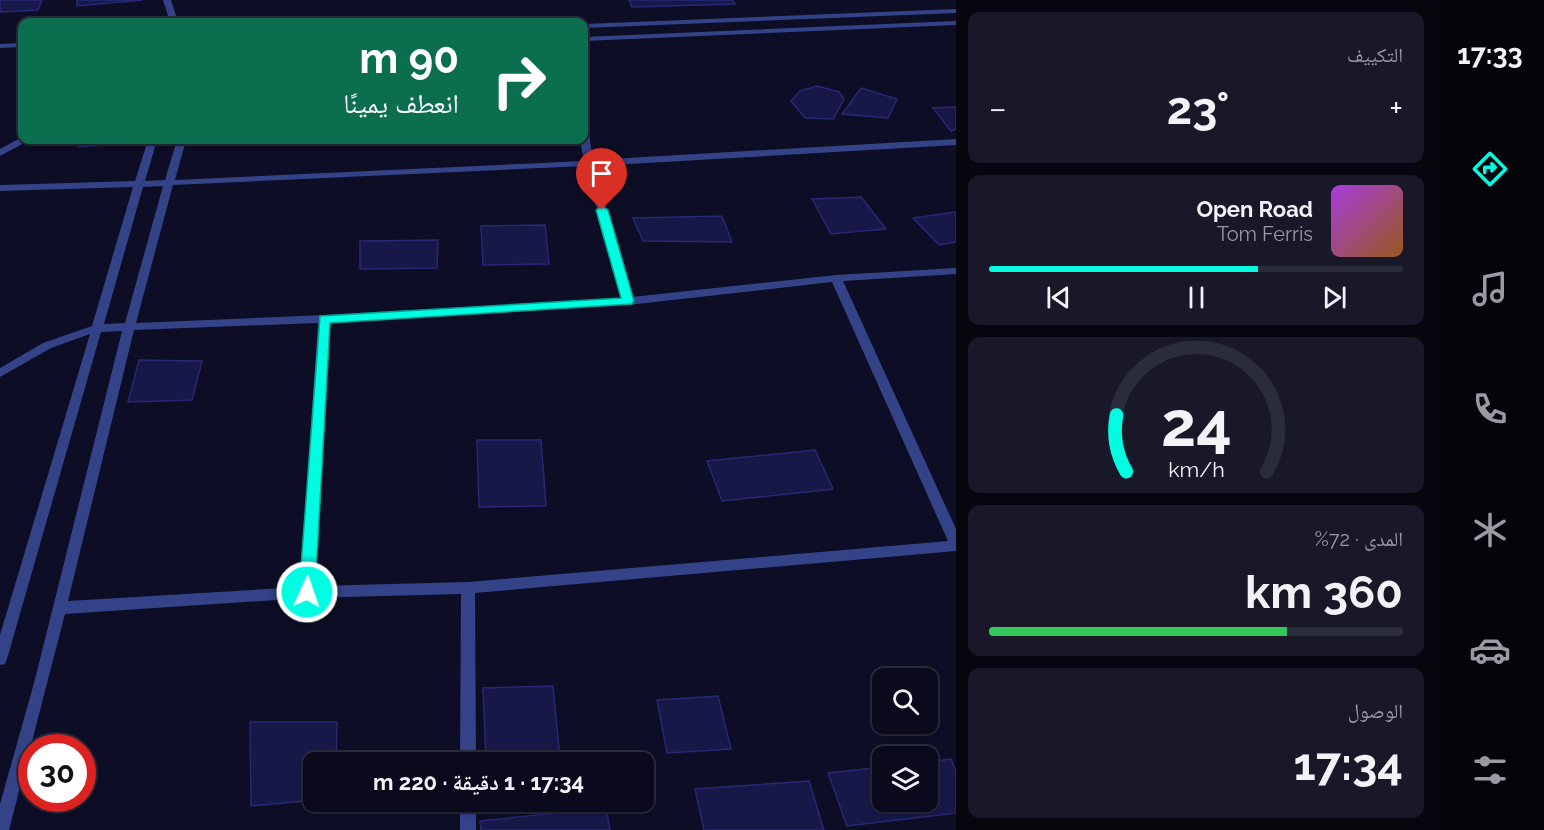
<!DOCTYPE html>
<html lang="ar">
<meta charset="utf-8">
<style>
body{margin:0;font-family:Raleway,"Noto Naskh Arabic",sans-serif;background:#181829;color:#f1f3f6;direction:rtl;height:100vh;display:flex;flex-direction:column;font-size:22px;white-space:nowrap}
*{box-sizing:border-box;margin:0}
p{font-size:20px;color:#999aa3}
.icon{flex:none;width:33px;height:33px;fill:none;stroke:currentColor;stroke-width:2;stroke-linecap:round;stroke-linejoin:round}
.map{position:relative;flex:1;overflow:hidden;direction:ltr}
.drawer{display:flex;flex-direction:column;gap:12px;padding:12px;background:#06060f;width:480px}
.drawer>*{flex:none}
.guide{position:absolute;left:18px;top:18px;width:570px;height:126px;border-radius:12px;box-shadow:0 2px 4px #0004,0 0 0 2px #2a2b3b;direction:rtl;background:#0b6e4f;color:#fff;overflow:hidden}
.tools{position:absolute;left:872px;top:668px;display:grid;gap:12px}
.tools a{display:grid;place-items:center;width:66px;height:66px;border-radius:12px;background:#0a0a1c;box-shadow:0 2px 4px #0004,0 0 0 2px #2a2b3b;font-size:30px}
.speed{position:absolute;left:18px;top:734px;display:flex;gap:12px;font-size:30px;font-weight:700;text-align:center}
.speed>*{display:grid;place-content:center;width:78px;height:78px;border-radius:50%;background:#0a0a1c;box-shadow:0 2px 4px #0004,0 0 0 2px #2a2b3b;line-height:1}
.speed .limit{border:9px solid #d22;background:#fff;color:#111}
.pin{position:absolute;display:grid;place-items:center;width:51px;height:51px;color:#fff;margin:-62px -26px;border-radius:50% 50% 50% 0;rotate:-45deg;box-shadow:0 0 6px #0007}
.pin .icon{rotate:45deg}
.me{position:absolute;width:66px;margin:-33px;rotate:3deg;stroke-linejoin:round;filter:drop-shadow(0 0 4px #0008)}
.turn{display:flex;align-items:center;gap:21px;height:126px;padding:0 30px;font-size:27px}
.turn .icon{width:78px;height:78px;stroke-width:2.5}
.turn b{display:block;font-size:42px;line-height:51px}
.big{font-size:45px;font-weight:700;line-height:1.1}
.drawer .widget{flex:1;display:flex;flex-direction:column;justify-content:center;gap:9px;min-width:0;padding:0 21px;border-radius:12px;background:#181829}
.drawer .dial{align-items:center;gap:0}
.dial svg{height:156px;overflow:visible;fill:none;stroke:#2a2b3b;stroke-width:7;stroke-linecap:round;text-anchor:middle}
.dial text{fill:#f1f3f6;stroke:none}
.song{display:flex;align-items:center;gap:18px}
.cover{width:72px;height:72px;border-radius:9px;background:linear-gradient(135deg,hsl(280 70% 55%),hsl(30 70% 35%))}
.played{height:6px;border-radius:3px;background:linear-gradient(90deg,#00fce1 65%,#2a2b3b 65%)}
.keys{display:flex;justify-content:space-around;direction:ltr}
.heat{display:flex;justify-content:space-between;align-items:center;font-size:33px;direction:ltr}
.charge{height:9px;border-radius:4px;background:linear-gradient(90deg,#34c759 72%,#2a2b3b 0)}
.trip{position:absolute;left:303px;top:752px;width:351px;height:60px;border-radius:12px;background:#0a0a1c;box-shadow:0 2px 4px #0004,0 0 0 2px #2a2b3b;font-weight:700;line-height:60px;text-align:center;direction:rtl}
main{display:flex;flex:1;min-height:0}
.menu{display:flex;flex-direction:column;width:108px;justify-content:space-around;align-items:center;background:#04040b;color:#999aa3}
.menu .icon{width:42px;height:42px}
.menu .selected{color:#00fce1}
.menu b{font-size:27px;color:#f1f3f6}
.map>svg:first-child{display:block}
.building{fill:#171748;stroke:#272876;stroke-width:1.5}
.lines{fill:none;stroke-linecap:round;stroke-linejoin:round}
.minor{fill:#344288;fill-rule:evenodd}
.route{fill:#00fce1;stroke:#00a492;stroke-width:1.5}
</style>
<main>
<nav class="menu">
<b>17:33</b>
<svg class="icon selected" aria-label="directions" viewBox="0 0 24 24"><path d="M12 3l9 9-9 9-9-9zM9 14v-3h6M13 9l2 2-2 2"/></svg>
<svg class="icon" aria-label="music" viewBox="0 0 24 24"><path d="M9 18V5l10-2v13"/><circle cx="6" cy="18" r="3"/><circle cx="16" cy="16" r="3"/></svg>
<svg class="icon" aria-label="phone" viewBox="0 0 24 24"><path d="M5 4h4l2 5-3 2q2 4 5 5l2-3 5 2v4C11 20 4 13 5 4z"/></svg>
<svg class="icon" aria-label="climate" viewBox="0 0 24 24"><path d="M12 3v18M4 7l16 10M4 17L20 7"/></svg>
<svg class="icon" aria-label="car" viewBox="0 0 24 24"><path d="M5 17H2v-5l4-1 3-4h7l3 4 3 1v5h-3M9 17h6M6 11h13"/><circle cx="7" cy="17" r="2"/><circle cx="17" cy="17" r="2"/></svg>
<svg class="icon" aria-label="filters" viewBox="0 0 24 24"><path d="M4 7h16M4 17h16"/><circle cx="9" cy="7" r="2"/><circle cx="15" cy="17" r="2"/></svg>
</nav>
<section class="drawer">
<div class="widget"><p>التكييف</p>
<div class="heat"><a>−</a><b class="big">23°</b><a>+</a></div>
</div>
<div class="widget">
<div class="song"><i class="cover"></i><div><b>Open Road</b><p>Tom Ferris</p></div></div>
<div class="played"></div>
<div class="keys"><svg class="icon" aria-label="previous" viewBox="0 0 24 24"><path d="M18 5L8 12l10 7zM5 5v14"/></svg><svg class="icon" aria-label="pause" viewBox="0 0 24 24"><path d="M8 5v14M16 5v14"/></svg><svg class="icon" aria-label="next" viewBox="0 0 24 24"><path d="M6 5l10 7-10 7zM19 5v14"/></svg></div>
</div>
<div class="widget dial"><svg viewBox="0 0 100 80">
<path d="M14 69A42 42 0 1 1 86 69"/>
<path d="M14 69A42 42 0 0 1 9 40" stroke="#00fce1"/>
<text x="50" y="56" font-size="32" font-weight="700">24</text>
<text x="50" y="72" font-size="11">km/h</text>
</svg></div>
<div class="widget"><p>المدى · 72%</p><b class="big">360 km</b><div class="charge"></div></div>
<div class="widget"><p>الوصول</p><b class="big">17:34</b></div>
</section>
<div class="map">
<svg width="956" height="830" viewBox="0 0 956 830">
<rect width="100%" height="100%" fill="#0d0d25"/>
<path class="building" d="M0,0H42L38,10L0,12Z
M77,0H142L77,6Z
M629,0H732L735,4L632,7Z
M817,86L839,92L844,99L833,119L805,118L791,101L800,91Z
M861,88L897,99L888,118L842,114Z
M956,107V129L951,131L933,108Z
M81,140H118L117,144L78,147Z
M861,197L886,229L831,234L812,199Z
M956,212V242L939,245L913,218Z
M722,216L732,242L643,241L633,218Z
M545,225L549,264L483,265L481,226Z
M438,240L437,268L360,269V241Z
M139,360L202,361L192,400L128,402Z
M477,440H541L546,506L479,507Z
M815,450L833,489L722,501L707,461Z
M553,686L560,759L486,761L483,688Z
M718,696L731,749L667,753L657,700Z
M250,722H337L336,762H314V800L251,806Z
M951,759L956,771V813L847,826L828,773L882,767V801H927V762Z
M809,781L824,830H704L695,789Z
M606,808L610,830H481L480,821Z"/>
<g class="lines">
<path class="minor" d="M163,0H171L178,22H170Z
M956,9V13L584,28V24Z
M956,21V25L584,41V37Z
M22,43V47L0,48V44Z
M584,131L589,134L593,160L956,139V145L594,166L632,297L836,275L956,268V274L843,281L956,529V551L475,593L476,762H460L461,594L307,598L65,614L9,830H0V804L34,683L122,331L101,332L7,659L5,664L0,665V635L90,334L51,348L0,377V368L43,343L92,326L133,187L0,191V185L135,181L148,140H157L145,181L165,180L177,140H186L175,180L584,161L580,140H584ZM585,166L622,298L324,315L136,323L173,185ZM163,186L125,323L104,324L143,187ZM832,282L948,541L468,582L314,586L329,322L628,305ZM318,323L300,587L68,601L134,330Z
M22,137V140H27L26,142L0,156V149Z
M460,801H476V830H460Z"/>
</g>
<path class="route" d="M602,206L608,210L634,301L632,304L330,323L315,592L313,597L307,599L302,597L299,592L320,316L621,298L596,210Z"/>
</svg>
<div class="tools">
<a><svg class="icon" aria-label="search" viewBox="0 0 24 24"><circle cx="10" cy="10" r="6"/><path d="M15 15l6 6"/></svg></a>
<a><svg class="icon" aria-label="layers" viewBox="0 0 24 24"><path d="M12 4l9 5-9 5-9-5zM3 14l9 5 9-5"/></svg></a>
</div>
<div class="speed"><div class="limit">30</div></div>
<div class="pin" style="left:602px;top:210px;background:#d93025"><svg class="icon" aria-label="arrive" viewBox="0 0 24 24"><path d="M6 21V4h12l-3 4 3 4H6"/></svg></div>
<svg class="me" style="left:307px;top:592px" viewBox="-20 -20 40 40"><circle r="17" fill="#00fce1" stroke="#fff" stroke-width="3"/><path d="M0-11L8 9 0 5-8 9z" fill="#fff"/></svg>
<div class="trip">17:34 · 1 دقيقة · 220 m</div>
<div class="guide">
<div class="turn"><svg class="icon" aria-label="right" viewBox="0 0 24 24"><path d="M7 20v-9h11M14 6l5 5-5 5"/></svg><div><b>90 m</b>انعطف يمينًا</div></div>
</div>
</div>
</main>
